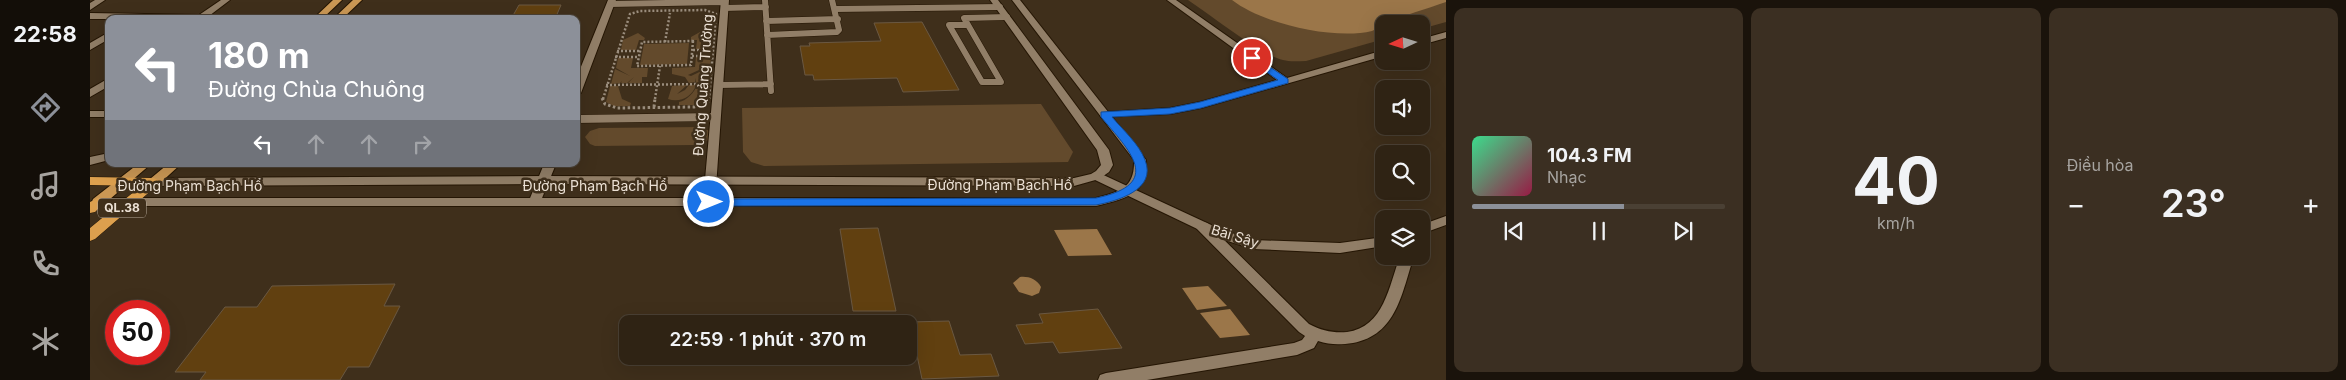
<!DOCTYPE html>
<html lang="vi">
<meta charset="utf-8">
<style>
body{margin:0;font-family:Inter,sans-serif;background:#3b2f22;color:#f1f3f6;height:100vh;display:flex;flex-direction:column;font-size:19px;white-space:nowrap}
*{box-sizing:border-box;margin:0}
p{font-size:16px;color:#a7a4a0}
.icon{flex:none;width:28px;height:28px;fill:none;stroke:currentColor;stroke-width:2;stroke-linecap:round;stroke-linejoin:round}
.map{position:relative;flex:1;overflow:hidden}
.side{display:flex;flex-direction:column;gap:8px;padding:8px;background:#1a130b;width:900px}
.side>*{flex:none}
.top-card{position:absolute;left:15px;top:15px;width:475px;height:152px;border-radius:10px;box-shadow:0 5px 20px #0002,0 0 0 1px #4a4034;background:#8c9099;color:#fff;overflow:hidden}
.needle{width:32px;rotate:266deg}
.tools{position:absolute;left:1285px;top:15px;display:grid;gap:10px}
.tools a{display:grid;place-items:center;width:55px;height:55px;border-radius:10px;background:#2f2314;box-shadow:0 5px 20px #0002,0 0 0 1px #4a4034;font-size:25px}
.speed{position:absolute;left:15px;top:300px;display:flex;gap:10px;font-size:25px;font-weight:700;text-align:center}
.speed>*{display:grid;place-content:center;width:65px;height:65px;border-radius:50%;background:#2f2314;box-shadow:0 5px 20px #0002,0 0 0 1px #4a4034;line-height:1}
.speed .limit{border:8px solid #d22;background:#fff;color:#111}
.pin{position:absolute;display:grid;place-items:center;width:42px;height:42px;color:#fff;margin:-21px;border:2px solid #fff;border-radius:50%;box-shadow:0 1px 5px #0007}
.me{position:absolute;width:55px;margin:-28px;rotate:90deg;stroke-linejoin:round;filter:drop-shadow(0 0 4px #0008)}
.turn{display:flex;align-items:center;gap:18px;height:105px;padding:0 20px;font-size:22px}
.turn .icon{width:65px;height:65px;stroke-width:2.5}
.turn b{display:block;font-size:35px;line-height:42px}
.lanes{display:flex;align-items:center;height:48px;padding:0 20px;background:#0003;justify-content:center;gap:25px;direction:ltr}
.lanes .off{opacity:.35}
.big{font-size:38px;font-weight:600;line-height:1.1}
.side .tile{flex:1;display:flex;flex-direction:column;justify-content:center;gap:8px;min-width:0;padding:0 18px;border-radius:10px;background:#3b2f22}
.side .dial{align-items:center;gap:0}
.dial b{font-size:65px;line-height:1}
.song{display:flex;align-items:center;gap:15px}
.cover{width:60px;height:60px;border-radius:8px;background:linear-gradient(135deg,hsl(150 70% 55%),hsl(340 70% 35%))}
.played{height:5px;border-radius:2px;background:linear-gradient(90deg,#8c9099 60%,#4a4034 60%)}
.keys{display:flex;justify-content:space-around;direction:ltr}
.heat{display:flex;justify-content:space-between;align-items:center;font-size:28px;direction:ltr}
.side .tiles{flex:1;display:grid;gap:8px;grid-template-columns:repeat(3,1fr)}
.trip{position:absolute;left:529px;top:315px;width:298px;height:50px;border-radius:10px;background:#2f2314;box-shadow:0 5px 20px #0002,0 0 0 1px #4a4034;font-weight:600;line-height:50px;text-align:center}
main{display:flex;flex:1;min-height:0}
.menu{display:flex;flex-direction:column;width:90px;justify-content:space-around;align-items:center;background:#130e08;color:#a7a4a0}
.menu .icon{width:35px;height:35px}
.menu .on{color:#8c9099}
.menu b{font-size:22px;color:#f1f3f6}
.map>svg:first-child{display:block}
.green{fill:#634a2c}
.water{fill:#9b7649}
.building{fill:#614010;stroke:#6a5842}
.lines{fill:none;stroke-linecap:round;stroke-linejoin:round}
.service-far1-casing{stroke:#251604;stroke-width:7}
.service-casing{stroke:#251604;stroke-width:9}
.minor-casing{stroke:#251604;stroke-width:2}
.tertiary-casing{stroke:#251604;stroke-width:2}
.secondary-casing{stroke:#251604;stroke-width:2}
.primary-casing{stroke:#251604;stroke-width:2}
.trunk-casing{stroke:#251604;stroke-width:1}
.path-far1{stroke:#9a8d7d;stroke-width:2.5;stroke-dasharray:2 2;stroke-linecap:butt}
.path{stroke:#9a8d7d;stroke-width:3;stroke-dasharray:2.5 2.5;stroke-linecap:butt}
.service-far1{stroke:#917e67;stroke-width:6}
.service{stroke:#917e67;stroke-width:8}
.minor{fill:#917e67;fill-rule:evenodd}
.tertiary{fill:#917e67;fill-rule:evenodd}
.secondary{fill:#917e67;fill-rule:evenodd}
.primary{fill:#ca9754;fill-rule:evenodd}
.trunk{fill:#dda04e;fill-rule:evenodd}
.route{fill:#1a73e8;stroke:#114b97}
.labels{text-anchor:middle;stroke-width:5;stroke-linejoin:round;paint-order:stroke}
.shield{fill:#3f2f1b;stroke:#b7ab9c;stroke-width:1}
.shield-label{font-size:12px;font-weight:bold;fill:#ebe0d4}
.street-label{font-size:14px;fill:#ebe0d4;stroke:#3f2f1b}
</style>
<main>
<nav class="menu">
<b>22:58</b>
<svg class="icon on" aria-label="directions" viewBox="0 0 24 24"><path d="M12 3l9 9-9 9-9-9zM9 14v-3h6M13 9l2 2-2 2"/></svg>
<svg class="icon" aria-label="music" viewBox="0 0 24 24"><path d="M9 18V5l10-2v13"/><circle cx="6" cy="18" r="3"/><circle cx="16" cy="16" r="3"/></svg>
<svg class="icon" aria-label="phone" viewBox="0 0 24 24"><path d="M5 4h4l2 5-3 2q2 4 5 5l2-3 5 2v4C11 20 4 13 5 4z"/></svg>
<svg class="icon" aria-label="climate" viewBox="0 0 24 24"><path d="M12 3v18M4 7l16 10M4 17L20 7"/></svg>
</nav>
<div class="map">
<svg width="1356" height="380" viewBox="0 0 1356 380">
<rect width="100%" height="100%" fill="#3f2f1b"/>
<path class="green" d="M1098,0H1356V22L1331,29V24H1294V39L1216,61C1208,61 1200,62 1193,60C1169,54 1121,15 1098,0Z
M610,32L622,39V49H606L607,40H601V37Z
M548,33L555,38L554,40H549L546,50H531L533,40Z
M599,43L597,64L550,65L554,44Z
M606,57H621L620,65L598,75L601,76L620,67L619,82L606,83L605,78V82L599,83L595,77L582,74V68L605,67Z
M528,58H543L541,68H558L557,77H552V83H538L544,77L537,83H531L532,81L530,83L521,84L525,69L540,76L526,68Z
M597,85L587,94L595,90L599,85H606C602,97 590,103 578,99L582,86Z
M607,85H619L617,99L606,105H589V102C596,101 605,92 607,85Z
M520,86H528L532,99L541,103L540,106H524L516,102Z
M951,104L983,152L978,162L674,166L661,162L653,152L652,108Z
M612,127L619,131L620,139L611,144L604,145L505,146L500,144L495,137L500,131L509,128Z
M137,164H422L411,168L139,167Z"/>
<path class="water" d="M1142,0H1356V2C1336,9 1314,15 1294,24C1291,25 1286,29 1282,31C1244,40 1173,24 1142,0Z
M1007,229L1022,255L978,256L964,230Z
M930,277C938,276 947,279 951,287L949,293L942,296L929,292L923,283Z
M1118,286L1137,306L1107,310L1092,288Z
M1140,309L1160,335L1130,338L1110,313Z"/>
<path class="building" d="M429,5H471L465,19H421Z
M832,22L869,90L813,92L807,78L724,80L723,75H715L710,46H720L719,43L791,41L784,23Z
M788,228L806,311H763L750,229Z
M305,284L294,306H310L279,367H258L250,380H110L116,372H85L135,307H167L182,286Z
M1008,309L1032,348L969,353L963,342L935,344L926,325L953,323L949,314Z
M859,321L870,355L901,354L909,376L832,379L820,322Z"/>
<g class="lines">
<g class="service-far1-casing">
<path id="service-far1" d="M675,0L681,91
M520,4L634,2
M634,8L676,7
M745,9L910,7
M676,21L748,19
M878,25H859L892,82H911L874,18L917,17
M677,35L747,32L749,30L742,0
M629,85L681,84"/>
</g>
<g class="service-casing">
<path id="service" d="M486,119L626,117"/>
</g>
<g class="minor-casing">
<path id="minor" d="M5,0H15L0,10V3Z
M131,0H140L115,19H0V13L109,15Z
M1077,0H1086L1197,78L1294,50V56L1111,108L1080,114L1011,117L1010,115L1015,112L1080,108L1110,102L1187,80Z
M19,32V39L0,50V43Z
M1356,32V38L1331,45V39Z
M19,78V86L0,97V89Z
M0,111H19V117H0Z
M1112,222L1117,223L1219,324C1232,331 1243,333 1257,332C1294,327 1299,286 1310,256H1324C1312,292 1307,335 1263,343C1250,345 1240,345 1228,341L1224,348L1207,355L1057,380H1008L1010,375L1016,373L1204,343L1212,340L1215,336L1209,332L1107,229L1105,226L1107,223Z"/>
</g>
<g class="tertiary-casing">
<path id="tertiary" d="M518,0H526L491,93L486,96V79Z
M631,0H639L625,202L619,206L613,202Z
M454,164H466L450,203L449,206H439L438,203Z
M1007,172L1132,230L1164,240L1250,243L1294,237V246L1250,253L1163,249L1122,236L1003,179L1001,176Z
M1356,216V225L1331,234V225Z"/>
</g>
<g class="secondary-casing">
<path id="secondary" d="M900,0H908L1019,150L1023,165L1019,172L1009,179L984,186L454,184L64,186L58,182L64,178L454,176L984,178L1001,174L1006,171L1011,165L1007,150Z
M922,0H930L1056,160C1058,195 1034,199 1006,206H8L2,202L8,198H1006C1030,192 1045,188 1044,160Z
M19,153V160L0,165V157Z"/>
</g>
<g class="primary-casing">
<path id="primary" d="M243,0H252L232,19H223Z
M263,0H272L252,19H243Z
M48,164H61L13,205H3L2,202L3,199Z
M78,164H91L68,185H60L58,182L60,179Z"/>
</g>
<g class="trunk-casing">
<path id="trunk" d="M0,177L64,178L71,182L5,239L0,241V228L51,186L0,185Z
M8,198L15,202L5,212L0,213V202Z"/>
</g>
<path class="path-far1" d="M603,41L601,65L547,66L552,42Z
M575,42L580,13
M603,50H619
M527,51H550
M602,56H618
M525,57H549
M516,85L616,84
M513,99L540,14L550,11L615,10L626,14L619,99
M565,99L570,66"/>
<path class="path" d="M512,98L515,104L527,108L604,107L619,101V98
M564,107L565,98"/>
<use href="#service-far1" class="service-far1"/>
<use href="#service" class="service"/>
<use href="#minor" class="minor"/>
<use href="#tertiary" class="tertiary"/>
<use href="#secondary" class="secondary"/>
<use href="#primary" class="primary"/>
<use href="#trunk" class="trunk"/>
</g>
<path class="route" d="M1162,55L1198,79V83L1111,108L1080,114L1022,117C1033,130 1049,144 1055,160C1067,190 1027,201 1006,205L619,206L613,202L619,199L1006,198C1075,184 1039,150 1011,117V112L1080,108L1110,102L1188,80L1159,60L1158,58Z"/>
<g class="labels">
<rect class="shield" x="8" y="198.5" width="48" height="19" rx="4"/>
<g class="shield-label">
<text x="32" y="212">QL.38</text>
</g>
<g class="street-label">
<text transform="translate(613 85) rotate(-86)" y="5">Đường Quảng Trường</text>
<text x="910" y="190">Đường Phạm Bạch Hổ</text>
<text x="100" y="191">Đường Phạm Bạch Hổ</text>
<text x="505" y="191">Đường Phạm Bạch Hổ</text>
<text transform="translate(1145 236) rotate(17)" y="5">Bãi Sậy</text>
</g>
</g>
</svg>
<div class="tools">
<a><svg class="needle" viewBox="-14 -14 28 28"><path d="M0-13l5 13h-10z" fill="#e53935"/><path d="M0 13l5-13h-10z" fill="#a7a4a0"/></svg></a>
<a><svg class="icon" aria-label="sound" viewBox="0 0 24 24"><path d="M4 9h4l5-4v14l-5-4H4zM17 9q2 3 0 6"/></svg></a>
<a><svg class="icon" aria-label="search" viewBox="0 0 24 24"><circle cx="10" cy="10" r="6"/><path d="M15 15l6 6"/></svg></a>
<a><svg class="icon" aria-label="layers" viewBox="0 0 24 24"><path d="M12 4l9 5-9 5-9-5zM3 14l9 5 9-5"/></svg></a>
</div>
<div class="speed"><div class="limit">50</div></div>
<div class="pin" style="left:1162px;top:58px;background:#d93025"><svg class="icon" aria-label="arrive" viewBox="0 0 24 24"><path d="M6 21V4h12l-3 4 3 4H6"/></svg></div>
<svg class="me" style="left:619px;top:202px" viewBox="-20 -20 40 40"><circle r="17" fill="#1a73e8" stroke="#fff" stroke-width="3"/><path d="M0-11L8 9 0 5-8 9z" fill="#fff"/></svg>
<div class="trip">22:59 · 1 phút · 370 m</div>
<div class="top-card">
<div class="turn"><svg class="icon" aria-label="left" viewBox="0 0 24 24"><path d="M17 20v-9H6M10 6l-5 5 5 5"/></svg><div><b>180 m</b>Đường Chùa Chuông</div></div>
<div class="lanes"><svg class="icon" aria-label="left" viewBox="0 0 24 24"><path d="M17 20v-9H6M10 6l-5 5 5 5"/></svg><svg class="icon off" aria-label="ahead" viewBox="0 0 24 24"><path d="M12 20V5M6 11l6-6 6 6"/></svg><svg class="icon off" aria-label="ahead" viewBox="0 0 24 24"><path d="M12 20V5M6 11l6-6 6 6"/></svg><svg class="icon off" aria-label="right" viewBox="0 0 24 24"><path d="M7 20v-9h11M14 6l5 5-5 5"/></svg></div>
</div>
</div>
<section class="side">
<div class="tiles">
<div class="tile">
<div class="song"><i class="cover"></i><div><b>104.3 FM</b><p>Nhạc</p></div></div>
<div class="played"></div>
<div class="keys"><svg class="icon" aria-label="previous" viewBox="0 0 24 24"><path d="M18 5L8 12l10 7zM5 5v14"/></svg><svg class="icon" aria-label="pause" viewBox="0 0 24 24"><path d="M8 5v14M16 5v14"/></svg><svg class="icon" aria-label="next" viewBox="0 0 24 24"><path d="M6 5l10 7-10 7zM19 5v14"/></svg></div>
</div>
<div class="tile dial"><b>40</b><p>km/h</p></div>
<div class="tile"><p>Điều hòa</p>
<div class="heat"><a>−</a><b class="big">23°</b><a>+</a></div>
</div>
</div>
</section>
</main>
